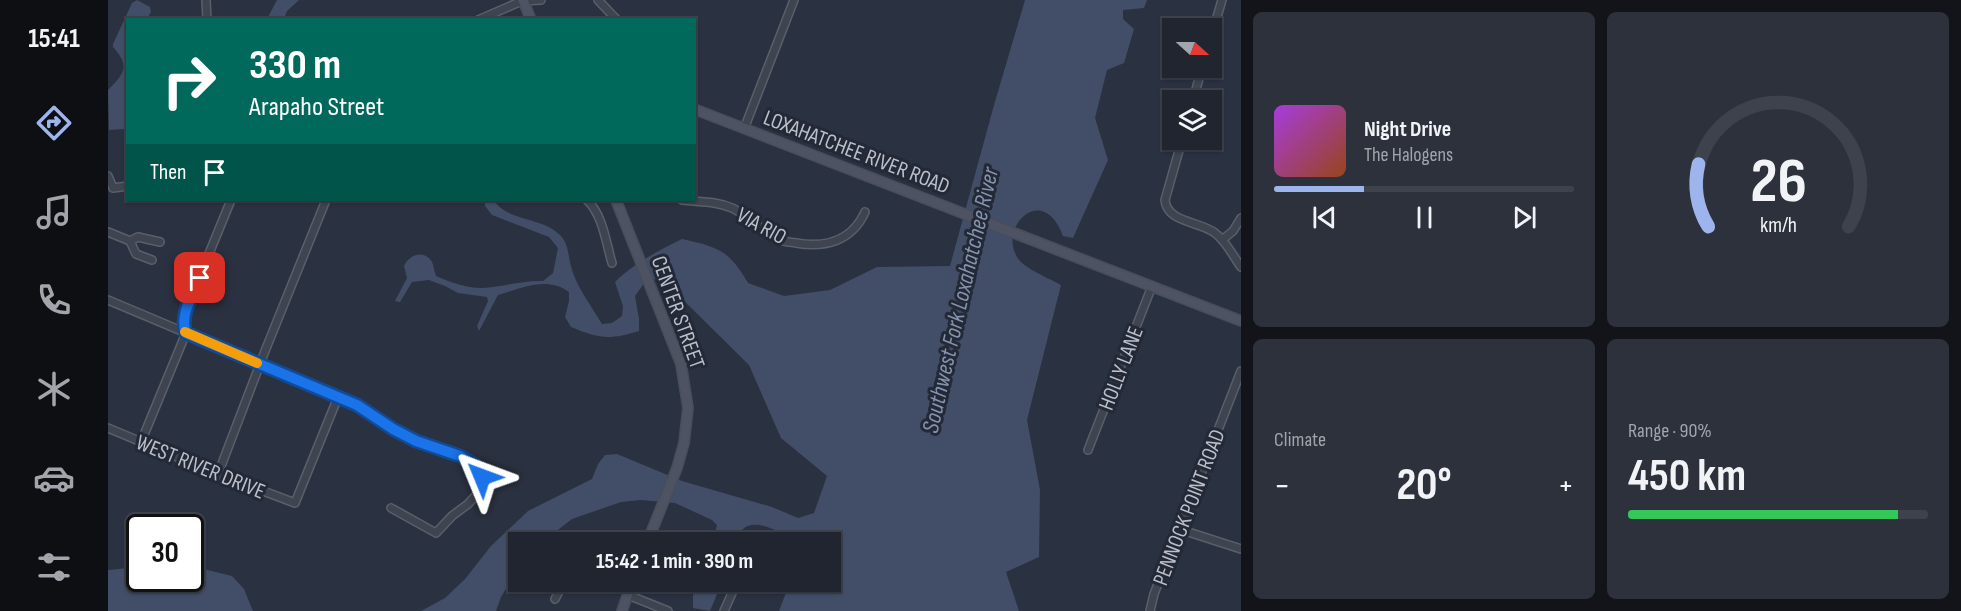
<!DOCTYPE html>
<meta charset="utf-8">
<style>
body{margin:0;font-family:"Sofia Sans Condensed",sans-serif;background:#2d313c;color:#f1f3f6;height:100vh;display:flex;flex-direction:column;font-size:22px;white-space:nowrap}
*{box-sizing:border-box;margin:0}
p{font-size:20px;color:#a2a5ab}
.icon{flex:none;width:33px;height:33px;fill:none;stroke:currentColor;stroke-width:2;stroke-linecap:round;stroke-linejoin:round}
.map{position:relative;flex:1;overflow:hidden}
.panel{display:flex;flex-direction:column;gap:12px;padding:12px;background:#12141a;width:720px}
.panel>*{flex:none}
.banner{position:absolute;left:18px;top:18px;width:570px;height:183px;border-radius:0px;box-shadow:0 2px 4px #0004,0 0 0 2px #3d424c;background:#00695c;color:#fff;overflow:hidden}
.needle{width:39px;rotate:111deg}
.tools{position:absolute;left:1054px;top:18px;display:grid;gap:12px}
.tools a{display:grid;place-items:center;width:60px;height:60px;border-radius:0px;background:#202530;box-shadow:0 2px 4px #0004,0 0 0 2px #3d424c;font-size:30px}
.speed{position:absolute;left:18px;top:514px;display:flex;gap:12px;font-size:30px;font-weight:700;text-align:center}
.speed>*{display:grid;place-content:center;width:78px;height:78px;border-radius:50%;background:#202530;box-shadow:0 2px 4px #0004,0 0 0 2px #3d424c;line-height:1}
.speed .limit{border:3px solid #111;border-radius:9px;background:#fff;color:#111}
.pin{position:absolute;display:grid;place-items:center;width:51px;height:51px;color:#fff;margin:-26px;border-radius:12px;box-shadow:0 3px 9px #0006}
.me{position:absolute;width:66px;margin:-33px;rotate:314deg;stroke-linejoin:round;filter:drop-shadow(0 0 4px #0008)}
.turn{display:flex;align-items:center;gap:21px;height:126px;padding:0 24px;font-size:27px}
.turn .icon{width:78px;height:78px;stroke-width:2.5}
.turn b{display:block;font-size:42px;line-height:51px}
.then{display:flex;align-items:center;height:57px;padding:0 24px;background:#0003;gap:12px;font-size:22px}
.big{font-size:45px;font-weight:700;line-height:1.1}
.panel .tile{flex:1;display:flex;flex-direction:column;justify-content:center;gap:9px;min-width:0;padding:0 21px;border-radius:9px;background:#2d313c}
.panel .dial{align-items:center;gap:0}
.dial svg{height:156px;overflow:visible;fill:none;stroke:#3d424c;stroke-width:7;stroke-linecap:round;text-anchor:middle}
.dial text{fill:#f1f3f6;stroke:none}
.song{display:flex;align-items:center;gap:18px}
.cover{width:72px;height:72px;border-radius:9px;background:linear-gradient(135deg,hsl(280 70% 55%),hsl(20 70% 35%))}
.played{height:6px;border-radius:3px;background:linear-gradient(90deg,#9db4ed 30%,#3d424c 30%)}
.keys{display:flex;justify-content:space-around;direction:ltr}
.heat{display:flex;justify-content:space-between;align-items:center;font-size:33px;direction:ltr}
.charge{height:9px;border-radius:4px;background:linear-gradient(90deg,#34c759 90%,#3d424c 0)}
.panel .tiles{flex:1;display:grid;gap:12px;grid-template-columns:repeat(2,1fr)}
.trip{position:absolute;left:400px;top:532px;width:333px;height:60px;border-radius:0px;background:#202530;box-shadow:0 2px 4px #0004,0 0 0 2px #3d424c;font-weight:700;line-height:60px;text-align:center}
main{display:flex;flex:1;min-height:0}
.tab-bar{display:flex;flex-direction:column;width:108px;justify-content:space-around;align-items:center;background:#0d0f13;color:#a2a5ab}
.tab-bar .icon{width:42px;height:42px}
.tab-bar .current{color:#9db4ed}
.tab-bar b{font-size:27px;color:#f1f3f6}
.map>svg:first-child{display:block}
.water{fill:#424e67}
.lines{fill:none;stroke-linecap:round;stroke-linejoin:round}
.street-casing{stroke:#595f6b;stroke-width:10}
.secondary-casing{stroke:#484d5a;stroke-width:12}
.street{stroke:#3e4450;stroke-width:7}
.secondary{stroke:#4d5363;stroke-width:9}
.route-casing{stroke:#114b97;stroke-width:15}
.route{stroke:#1a73e8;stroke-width:10}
.slow{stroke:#f59e0b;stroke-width:10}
.labels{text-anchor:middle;stroke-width:6;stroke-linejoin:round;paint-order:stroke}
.street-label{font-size:22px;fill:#bbbfca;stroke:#232936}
.water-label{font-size:24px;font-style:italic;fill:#8693ae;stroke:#232936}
</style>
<main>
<nav class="tab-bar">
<b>15:41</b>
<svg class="icon current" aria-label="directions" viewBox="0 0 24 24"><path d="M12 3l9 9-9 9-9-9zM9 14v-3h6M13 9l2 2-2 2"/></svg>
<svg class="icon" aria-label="music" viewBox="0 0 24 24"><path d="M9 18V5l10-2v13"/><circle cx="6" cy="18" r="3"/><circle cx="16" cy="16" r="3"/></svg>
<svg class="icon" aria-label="phone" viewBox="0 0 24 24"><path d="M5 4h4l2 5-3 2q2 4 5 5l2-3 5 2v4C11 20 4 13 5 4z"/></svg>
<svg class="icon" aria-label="climate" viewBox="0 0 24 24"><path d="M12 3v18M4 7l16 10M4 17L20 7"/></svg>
<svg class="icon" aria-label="car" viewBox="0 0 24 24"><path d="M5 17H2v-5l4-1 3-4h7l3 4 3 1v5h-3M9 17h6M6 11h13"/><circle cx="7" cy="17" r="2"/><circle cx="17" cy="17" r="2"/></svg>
<svg class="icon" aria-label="filters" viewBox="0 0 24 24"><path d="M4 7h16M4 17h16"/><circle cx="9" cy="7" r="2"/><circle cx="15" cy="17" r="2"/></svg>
</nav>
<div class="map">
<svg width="1133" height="611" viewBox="0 0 1133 611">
<rect width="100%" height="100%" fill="#2a3140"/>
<path class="water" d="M29,0L42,7L43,12L39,19L20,20L19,131L15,129L1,130L0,90C17,73 22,66 5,47V44L24,3Z
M169,0H191L179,11L176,19H159Z
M917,0H1039L1036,8L1015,10V19L1026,29L1016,63L999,70L987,118L1000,160L965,238L955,236C934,179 886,231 912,261C919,269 942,279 953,285L919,420L932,490L931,557L898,572L911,611H671L682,582H723V543H685C677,533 647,517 635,529C632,532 630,539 629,543H604L609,525L604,520L567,503L533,500L513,502L464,519L433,543H411V567L393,597L388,611H313L337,598L357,579L383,546L420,511L484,479L490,464L497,455L509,454L574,481L664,507L690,518L706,513L719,476L673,438L641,365L564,289L555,277L537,282L527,296L531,319V331C501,340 492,339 463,327L457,317L461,301V292C439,276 414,288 390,295L371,331L369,326L380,301L379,297L350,293L337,286L321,280L304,282L292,302L287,301L299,278L296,266C301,255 316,249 324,262C326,266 326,271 328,276C342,282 358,288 374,288C394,287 415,280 435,281L445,273L450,248L441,237L384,215L377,206V200H388L387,202C402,222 435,217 453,236C461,245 460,256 463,266C468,287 483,305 494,324L504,323L514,316L515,306L507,282C526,263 550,251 574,239C610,247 621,250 640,283L676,296L722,290L769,267L842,266L886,105Z
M83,566L124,576L136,589L145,611H0V570L31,567L32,579H82Z
M591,582H614L602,611L585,608V595Z"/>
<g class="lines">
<g class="street-casing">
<path id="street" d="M98,0L99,20
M490,0L509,20
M415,1L433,0
M370,20L416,0
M1104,34L1114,0
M1085,100L1094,68
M636,129L686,0
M1074,140L1057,200C1059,223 1092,221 1107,233C1118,241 1125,256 1133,267
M0,176L5,188
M5,188L20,186
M479,200C495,215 498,243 504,263
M574,200C592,202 608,201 624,208C641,216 653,231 670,239C676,242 682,242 688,243C717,248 744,241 757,212
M0,232L22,241L30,237L52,242
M1114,240L1125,231L1133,218
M22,241L28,254L44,260
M0,300L249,405L285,429L308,441L352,456L370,467L374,477L373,490L360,504L344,516L328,533L283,508
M0,428L110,474L187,503L230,397
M33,442L78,333L75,326V317L123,200
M980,450L1044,286
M110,474L157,351L218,200
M1071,529L1133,549
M645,543L646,542
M520,595L560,611
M447,599L456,582
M616,611L629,582
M1042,611L1046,594L1133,371"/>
</g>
<g class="secondary-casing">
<path id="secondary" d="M415,0L423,20
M586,109L1133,321
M508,200L573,364L580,408L576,443L569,468L539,543
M514,611L524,582"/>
</g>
<use href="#street" class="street"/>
<use href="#secondary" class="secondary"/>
</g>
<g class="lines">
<g class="route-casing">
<path id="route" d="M92,278C85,295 71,315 78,333L249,405L285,429L308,441L352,456L370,467L374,477"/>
</g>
<use href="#route" class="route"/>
<path class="slow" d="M77,332L149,363"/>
</g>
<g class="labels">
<g class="street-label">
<text transform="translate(749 151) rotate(21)" y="8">LOXAHATCHEE RIVER ROAD</text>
<text transform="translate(654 225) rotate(29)" y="8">VIA RIO</text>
<text transform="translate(571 312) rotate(70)" y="8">CENTER STREET</text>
<text transform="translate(1012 368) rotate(-69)" y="8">HOLLY LANE</text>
<text transform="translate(93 466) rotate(22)" y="8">WEST RIVER DRIVE</text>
<text transform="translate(1080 507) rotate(-69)" y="8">PENNOCK POINT ROAD</text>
</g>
<g class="water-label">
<text transform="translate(852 300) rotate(-77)" y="8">Southwest Fork Loxahatchee River</text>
</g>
</g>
</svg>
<div class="tools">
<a><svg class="needle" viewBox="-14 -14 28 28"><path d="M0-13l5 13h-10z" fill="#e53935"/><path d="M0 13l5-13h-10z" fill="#a2a5ab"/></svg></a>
<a><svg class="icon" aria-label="layers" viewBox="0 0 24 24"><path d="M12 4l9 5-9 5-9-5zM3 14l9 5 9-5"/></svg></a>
</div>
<div class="speed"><div class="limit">30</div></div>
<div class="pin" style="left:92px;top:278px;background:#d93025"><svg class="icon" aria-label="arrive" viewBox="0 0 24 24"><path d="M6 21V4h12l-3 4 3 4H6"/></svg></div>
<svg class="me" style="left:374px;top:477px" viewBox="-20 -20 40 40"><path d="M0-17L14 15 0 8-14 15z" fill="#1a73e8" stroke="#fff" stroke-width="4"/></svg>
<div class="trip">15:42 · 1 min · 390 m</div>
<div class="banner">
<div class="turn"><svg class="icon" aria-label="right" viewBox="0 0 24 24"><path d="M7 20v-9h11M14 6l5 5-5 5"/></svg><div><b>330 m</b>Arapaho Street</div></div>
<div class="then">Then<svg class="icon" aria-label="arrive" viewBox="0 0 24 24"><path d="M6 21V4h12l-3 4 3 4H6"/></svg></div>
</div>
</div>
<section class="panel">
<div class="tiles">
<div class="tile">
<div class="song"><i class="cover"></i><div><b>Night Drive</b><p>The Halogens</p></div></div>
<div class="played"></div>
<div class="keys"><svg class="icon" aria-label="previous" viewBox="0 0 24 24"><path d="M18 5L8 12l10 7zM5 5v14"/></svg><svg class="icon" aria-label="pause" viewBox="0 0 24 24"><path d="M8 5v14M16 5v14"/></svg><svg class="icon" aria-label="next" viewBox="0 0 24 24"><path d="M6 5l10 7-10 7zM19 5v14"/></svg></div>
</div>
<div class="tile dial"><svg viewBox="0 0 100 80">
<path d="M14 69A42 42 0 1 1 86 69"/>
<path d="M14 69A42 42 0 0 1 9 37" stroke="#9db4ed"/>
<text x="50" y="56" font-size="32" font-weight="700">26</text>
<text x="50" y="72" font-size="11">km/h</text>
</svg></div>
<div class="tile"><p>Climate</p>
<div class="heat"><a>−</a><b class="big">20°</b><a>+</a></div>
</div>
<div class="tile"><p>Range · 90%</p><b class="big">450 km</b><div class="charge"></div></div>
</div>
</section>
</main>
